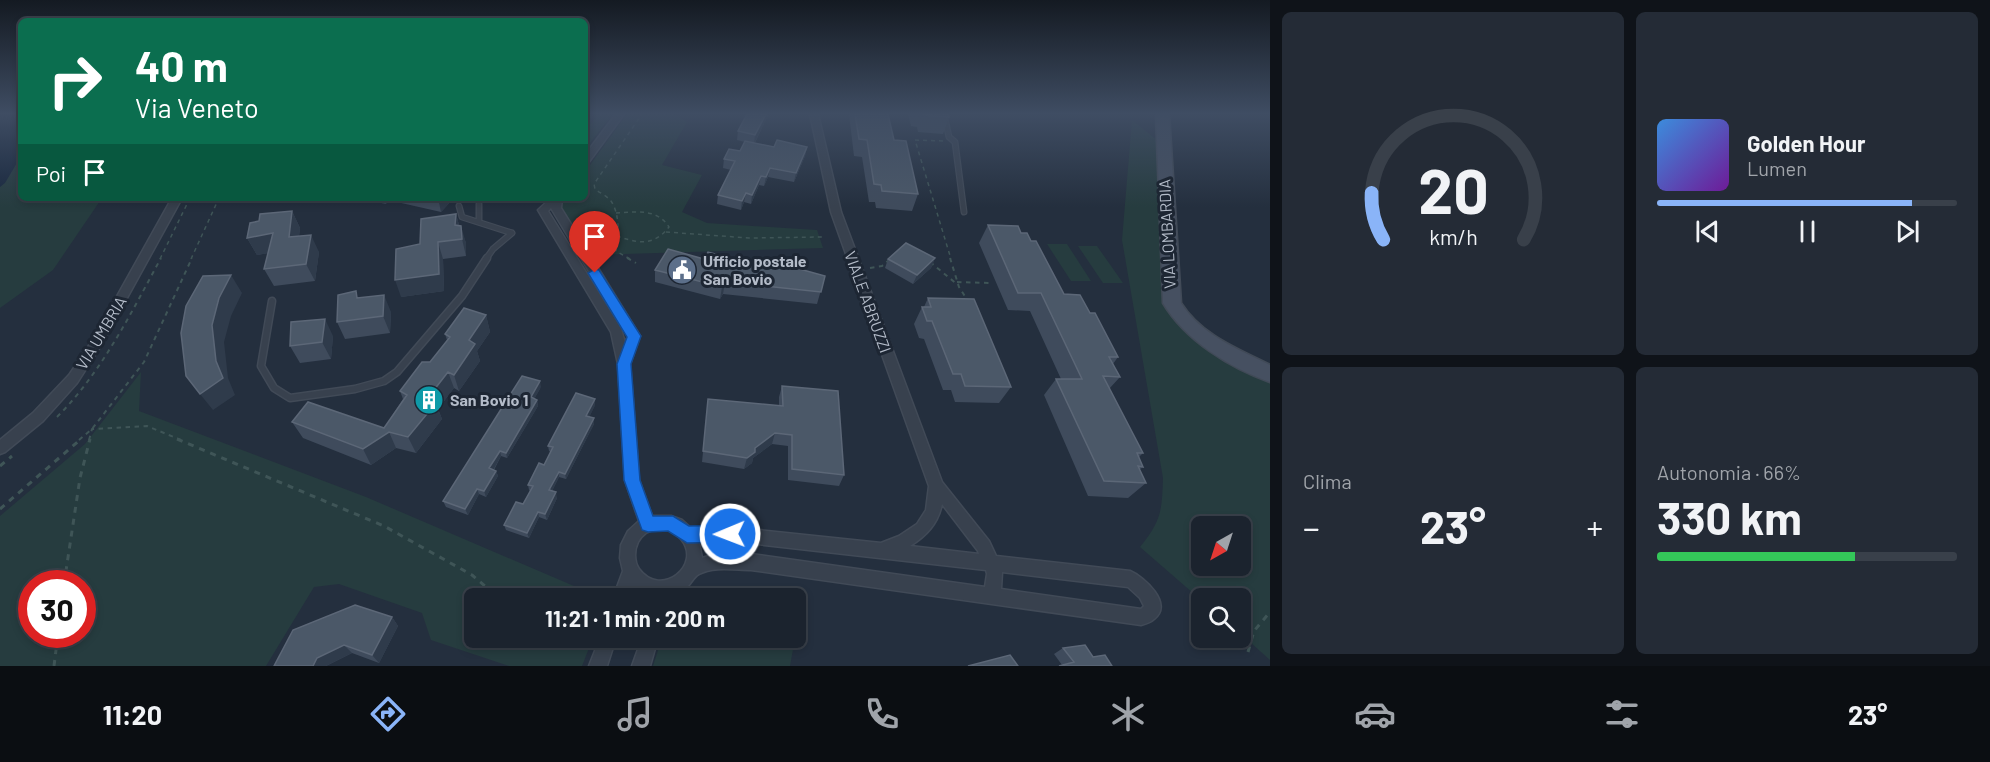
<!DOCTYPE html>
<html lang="it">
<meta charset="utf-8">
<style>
body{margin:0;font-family:Barlow,sans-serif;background:#242b36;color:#f1f3f6;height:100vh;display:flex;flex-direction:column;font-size:22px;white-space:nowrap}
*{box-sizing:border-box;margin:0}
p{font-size:20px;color:#a0a4aa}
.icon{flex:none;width:33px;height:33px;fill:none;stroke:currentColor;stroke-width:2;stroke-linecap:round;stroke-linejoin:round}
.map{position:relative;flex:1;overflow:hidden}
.sheet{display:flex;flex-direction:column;gap:12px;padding:12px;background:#0f1319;width:720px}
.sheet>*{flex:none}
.top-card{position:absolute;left:18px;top:18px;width:570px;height:183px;border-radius:9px;box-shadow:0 3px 9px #0003,0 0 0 2px #39404a;background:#0b6e4f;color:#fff;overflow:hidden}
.needle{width:39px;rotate:219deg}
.tools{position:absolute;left:1191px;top:516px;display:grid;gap:12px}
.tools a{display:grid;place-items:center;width:60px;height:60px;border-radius:9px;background:#1b232e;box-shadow:0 3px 9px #0003,0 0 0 2px #39404a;font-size:30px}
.speed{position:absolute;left:18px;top:570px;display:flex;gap:12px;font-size:30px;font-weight:700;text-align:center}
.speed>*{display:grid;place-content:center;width:78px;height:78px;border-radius:50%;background:#1b232e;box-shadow:0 3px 9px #0003,0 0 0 2px #39404a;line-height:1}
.speed .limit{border:9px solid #d22;background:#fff;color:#111}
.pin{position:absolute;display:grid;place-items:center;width:51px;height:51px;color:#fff;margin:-62px -26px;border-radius:50% 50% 50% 0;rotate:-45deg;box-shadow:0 0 6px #0007}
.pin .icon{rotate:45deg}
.me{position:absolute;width:66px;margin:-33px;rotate:269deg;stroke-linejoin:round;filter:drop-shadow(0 0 4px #0008)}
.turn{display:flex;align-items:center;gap:21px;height:126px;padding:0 18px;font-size:27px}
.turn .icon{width:78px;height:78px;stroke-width:2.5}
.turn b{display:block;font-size:42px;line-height:51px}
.then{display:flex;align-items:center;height:57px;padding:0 18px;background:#0003;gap:12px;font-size:22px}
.big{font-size:45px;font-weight:700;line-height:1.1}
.sheet .widget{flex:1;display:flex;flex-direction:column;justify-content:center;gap:9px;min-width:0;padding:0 21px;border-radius:9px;background:#242b36}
.sheet .dial{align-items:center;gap:0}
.dial svg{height:156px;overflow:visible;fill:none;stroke:#39404a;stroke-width:7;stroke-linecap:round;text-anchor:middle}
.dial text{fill:#f1f3f6;stroke:none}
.song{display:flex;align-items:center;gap:18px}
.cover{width:72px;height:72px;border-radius:9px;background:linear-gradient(135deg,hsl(210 70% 55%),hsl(280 70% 35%))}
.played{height:6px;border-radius:3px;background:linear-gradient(90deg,#8ab4f8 85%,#39404a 85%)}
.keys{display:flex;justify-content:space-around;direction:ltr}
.heat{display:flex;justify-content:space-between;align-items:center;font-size:33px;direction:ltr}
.charge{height:9px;border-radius:4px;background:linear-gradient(90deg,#34c759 66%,#39404a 0)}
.sheet .tiles{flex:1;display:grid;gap:12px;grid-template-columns:repeat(2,1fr)}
.trip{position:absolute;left:464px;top:588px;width:342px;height:60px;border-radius:9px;background:#1b232e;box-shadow:0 3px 9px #0003,0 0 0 2px #39404a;font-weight:700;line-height:60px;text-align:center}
.tabs{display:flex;height:96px;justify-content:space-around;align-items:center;background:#0b0e12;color:#a0a4aa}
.tabs .icon{width:42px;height:42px}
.tabs .current{color:#8ab4f8}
.tabs b{font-size:27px;color:#f1f3f6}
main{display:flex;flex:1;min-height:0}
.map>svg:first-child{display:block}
.green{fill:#263c3f;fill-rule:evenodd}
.water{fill:#17263c}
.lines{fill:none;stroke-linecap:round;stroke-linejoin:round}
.lane-far1-casing{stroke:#414a57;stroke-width:7}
.lane-casing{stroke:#414a57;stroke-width:9}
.street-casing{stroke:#414a57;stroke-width:3}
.secondary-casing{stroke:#414a57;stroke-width:3}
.path-far2{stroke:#3f5557;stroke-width:1.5;stroke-dasharray:4 4;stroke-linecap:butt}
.path-far1{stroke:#3f5557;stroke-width:2;stroke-dasharray:4.5 4.5;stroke-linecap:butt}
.path{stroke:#3f5557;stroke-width:3;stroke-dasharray:6 6;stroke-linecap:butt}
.lane-far1{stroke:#38414e;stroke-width:4.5}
.lane{stroke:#38414e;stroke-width:6}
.street{fill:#38414e;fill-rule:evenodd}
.secondary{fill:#465061;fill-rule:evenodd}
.wall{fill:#3f4b5c}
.shaded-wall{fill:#2f3b4b}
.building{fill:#4b5868;stroke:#5c6777;stroke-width:1.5}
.route{fill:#1a73e8;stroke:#114b97;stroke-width:1.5}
.labels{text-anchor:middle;stroke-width:6;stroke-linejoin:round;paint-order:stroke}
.street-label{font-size:16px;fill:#b4bcc9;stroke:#1d2633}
.poi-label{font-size:16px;font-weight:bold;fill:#b4bcc9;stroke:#1d2633;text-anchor:start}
</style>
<main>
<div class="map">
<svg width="1270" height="666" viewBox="0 0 1270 666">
<rect width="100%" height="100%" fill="#242f3e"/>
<path class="green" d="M0,114H21V198H102L53,270L0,308Z
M598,114H613L585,149V131Z
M627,114H674L687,122L662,165L702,175L682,212L707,223L817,230L823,248L592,255L560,206L566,198H585V172Z
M1132,120L1157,140L1162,291L1167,309L1184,329L1270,378V660L1241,634L1240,598L1201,600L1140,547C1161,521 1162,512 1163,478L1122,240ZM1202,526H1240V566H1202Z
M1047,244H1067L1091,281H1071Z
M1078,246H1097L1123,283H1103Z
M141,372L139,411L366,497L602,598H474V638H593L582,666H509L431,640L422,613L339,584L314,587L266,666H0V516L85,444ZM32,584H82V634H32Z
M734,586L765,587L803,593L790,666H653L662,638H795V598H696Z"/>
<path class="water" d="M0,114H21V156L5,183L0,187Z"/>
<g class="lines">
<g class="lane-far1-casing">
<path id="lane-far1" d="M944,114L949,137L955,142L964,212
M479,204V220
M459,206L462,217L512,233
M486,259L493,249L512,233"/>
</g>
<g class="lane-casing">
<path id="lane" d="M272,301L261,366L274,388L290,398L355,389L384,381L397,372L462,296L487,258"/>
</g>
<g class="street-casing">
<path id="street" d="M616,114H624L588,163L585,164V155Z
M810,114H818L841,212L942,482L989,541L996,556L1130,571C1144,577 1174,604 1154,619C1151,622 1145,624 1141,625L751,570C735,570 714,566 699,574C694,576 691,584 686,588C670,600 649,598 633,586L629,598H613L623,571L620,558L621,545L628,531L639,521L625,480L618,364L611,332L538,210L551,198H562L561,208L640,336L630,364L639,480L652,516H671L682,520L691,528L730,527L881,543L899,536L917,524L926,510L929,486L831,212ZM551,208L628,336L625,343L621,329L548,211ZM942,504L978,551L979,554L910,546C926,536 938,524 942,504ZM661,528C670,529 675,532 681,539C703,565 661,599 639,569C634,562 634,550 638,542C643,533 651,529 661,528ZM730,541L986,570L987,574L985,587L751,554H715L702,558L699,542ZM1002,572L1128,587L1140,598L1144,606L1141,609L1001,589Z
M172,198H182L100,347L77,383L43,421L5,452L0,454V440L33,413L69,375L92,341Z
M600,638H616L607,666H589Z
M642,638H658L650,666H632Z"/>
</g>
<g class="secondary-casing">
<path id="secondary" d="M1156,114H1169L1181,303C1201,335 1238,349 1270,365V382C1230,368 1185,340 1163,303Z"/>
</g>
<path class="path-far2" d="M943,141L915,140L951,259
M616,213C636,212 657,208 669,227C655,245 640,244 620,237
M666,232L749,238L822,237
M160,259L190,198
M191,259L219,198
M630,259L616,251C619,237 620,214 611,201C607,196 600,193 595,189L594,184L642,114"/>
<path class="path-far1" d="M627,258L636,263
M950,258L959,287L968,301
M930,262L958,285
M870,268L882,266L889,260
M957,282L992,283
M57,417C102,372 131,313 161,258
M79,440L92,429L144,362L192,258
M89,440L92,429L147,426L181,440"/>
<path class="path" d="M177,439L384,526L472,575L499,598
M0,466L12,456
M0,509L81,439
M64,584L80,478L90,439
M1248,652L1254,631L1270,612
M54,666L58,634"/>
<use href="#lane-far1" class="lane-far1"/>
<use href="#lane" class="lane"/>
<use href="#street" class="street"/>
<use href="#secondary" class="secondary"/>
</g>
<path class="wall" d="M849,114H888L894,140L918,194L912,211L876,208L875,202H869L862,157L854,156Z
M908,114H948L949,117L943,134L918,132L917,127L911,126Z
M768,115L755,143L774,147H807L805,156L794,182L768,177L764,186L759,185L751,204L744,202L741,210L717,204L718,195L731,170L723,168L724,159L740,151L745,142L737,140L738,131Z
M299,198H331L301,201Z
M362,198H453V199L441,212L388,200L386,204L362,199Z
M292,211L300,228L299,236L319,252L315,281L274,286L264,269L268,253L257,255L247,238L259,221Z
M456,214L459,225L466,243V256L443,259L444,291L401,297L420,244Z
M988,225L1021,233L1031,241L1064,294L1090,313L1118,357L1113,364L1120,377L1109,389L1143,453L1139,457L1143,467L1139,470L1146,483L1128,498L1088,496L1044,395L1056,379H1061L1030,311L1008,310L979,243Z
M935,258L931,268L913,284L885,268L888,259Z
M704,259L765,267L825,276L817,304L723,294L720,299L655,282V270Z
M359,297L391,312L390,333L345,339L337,322Z
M928,298L1011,387L999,403L955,402L951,390H943L924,339L919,338L914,324L922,307H924Z
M486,315L490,332L477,351L480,361L459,391L454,388L438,409L442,419L416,453L396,448L371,465L303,438L292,422L384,428L403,399L400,391L430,362L447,340L445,334Z
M333,336L331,359L300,363L290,346Z
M782,386L844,475L839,486L788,480V446L772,444L753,458L752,463L744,469L702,462L707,411L779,406V397Z
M541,387L534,399L537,400L538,406L507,458L501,456L494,470L496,471L498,476L486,497L479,494L468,515L446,507L443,501Z
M595,405L589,417L594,418V424L566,479L559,477L552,491L557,498L547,520L539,517L529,538L506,530L504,525L523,504L530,491L529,490L528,485L544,465L551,452L549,451L548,446Z
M392,617L398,626L379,663L352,653L326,666H274Z
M1063,648L1093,657L1062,665L1054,654Z"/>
<path class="shaded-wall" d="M766,114H768V115L754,144L755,135Z
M807,147L805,156L794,182L796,173Z
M770,168L768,177L764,186L766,177Z
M761,176L759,185L751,204L752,195Z
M746,193L744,202L741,210L742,201Z
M384,198H388V200L386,204Z
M438,198H453V199L441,212Z
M292,211L300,228L297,254L289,237Z
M456,214L461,232L455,225Z
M461,226L466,243V256L462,239Z
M273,233L282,251L257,255L247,238Z
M311,235L319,252L315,281L306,264Z
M438,242L443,259L444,291L401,297L395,280Z
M935,258L931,268L913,284L917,275Z
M231,275L242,293L231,316L224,342L228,378L235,395L213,410L200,394L216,361L212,325L219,298Z
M725,282L723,294L720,299L722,287Z
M384,295L391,312L390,333L383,316Z
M486,315L490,332L477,351L480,361L459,391L454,375L469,340Z
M325,319L333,336L331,359L322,342Z
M448,372L454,388L438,409L442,419L416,453L408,437L427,399Z
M540,381L541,387L532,403L531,397Z
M595,399V405L587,422L586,416Z
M537,400L538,406L507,458L506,453Z
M594,418V424L566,479L565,474Z
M389,432L396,448L371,465L363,449Z
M775,433L772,444L753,458L752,463L744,469L747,458L755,448Z
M500,451L501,456L491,474L489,468Z
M496,471L498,476L486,497L484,491Z
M559,472V477L550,495L549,490Z
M477,489L479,494L468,515L465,509Z
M556,492L557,498L547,520L545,514Z
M538,512L539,517L529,538L527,533Z
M392,617L398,626L379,663L372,655Z
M344,645L352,653L326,666H313L317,658Z"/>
<path class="building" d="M747,114H766L755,135L738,131Z
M855,114H888L894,140L906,141L918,194L882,191L881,185L874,184L867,140L859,139Z
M924,114H948L949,117L924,115Z
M777,140L807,147L796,173L770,168L766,177L761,176L752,195L746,193L742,201L718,195L735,161L724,159L729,149L740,151L745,141L774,147Z
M292,211L289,237L311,235L306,264L264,269L273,233L247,238L250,223L259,221L260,214Z
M456,214L455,225L461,226L462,239L438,242L439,274L395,280L396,249L420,244L421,219Z
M988,225L1018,226L1021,233H1027L1031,241H1036L1064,294L1080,295L1090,313H1095L1118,357H1109L1120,377L1103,376L1143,453H1137L1143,467L1138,466L1146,483L1104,481L1056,379H1082L1041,293H1018Z
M906,243L935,258L917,275L888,259Z
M668,249L704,259L708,252L765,267L767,260L825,276L821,292L725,282L722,287L655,270Z
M231,275L219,298L212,325L216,361L223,378L200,394L186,376L181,333L186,306L203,276Z
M356,291L357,298L384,295L383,316L337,322L338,295Z
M928,298L974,299L1011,387L965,386L961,374H953L932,321H927L922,307H931Z
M464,308L486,315L469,340L475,344L454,375L448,372L427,399L436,403L408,437L389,432L363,449L292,422L308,402L384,428L407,395L400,391L422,362H430L450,337L445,334Z
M325,319L322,342L290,346L291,322Z
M522,376L540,381L531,397L537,400L506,453L500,451L489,468L496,471L484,491L477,489L465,509L443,501Z
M782,386L838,391L844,475L792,469V435L775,433L755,448V452L747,458L703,451L708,399L783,406Z
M576,393L595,399L586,416L594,418L565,474L559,472L549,490L556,492L545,514L538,512L527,533L504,525L516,502L523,504L533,486L528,485L539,463L544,465L553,447L548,446Z
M355,605L392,617L372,655L344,645L317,658L313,666H274L293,630Z
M1085,645L1093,657L1105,655L1112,666H1059L1074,662L1063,648Z
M1010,655L1018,666H968Z"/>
<linearGradient id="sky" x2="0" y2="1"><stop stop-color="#141a22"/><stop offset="0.55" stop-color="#3f4d63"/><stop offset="1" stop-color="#3f4d63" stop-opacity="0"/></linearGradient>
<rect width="1270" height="207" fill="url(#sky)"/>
<path class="route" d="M595,269L599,270L641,336L631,364L640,480L653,516H673L689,526L730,525L736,528L738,534L736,539L730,542L687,543L668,531L648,532L642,530L624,480L617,364L627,337L588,273Z"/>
<defs>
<g id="civic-disc" transform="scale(1.5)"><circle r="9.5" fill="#5c6f8a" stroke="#1d2633"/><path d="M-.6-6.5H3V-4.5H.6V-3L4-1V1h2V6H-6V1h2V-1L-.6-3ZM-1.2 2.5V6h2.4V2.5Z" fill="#fff"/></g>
<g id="building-disc" transform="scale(1.5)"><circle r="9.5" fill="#0f9aa8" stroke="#1d2633"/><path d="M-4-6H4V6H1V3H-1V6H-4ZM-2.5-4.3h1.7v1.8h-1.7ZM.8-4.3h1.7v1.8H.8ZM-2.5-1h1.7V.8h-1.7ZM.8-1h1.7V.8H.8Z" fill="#fff"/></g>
</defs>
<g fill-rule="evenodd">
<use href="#civic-disc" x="682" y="270"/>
<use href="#building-disc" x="429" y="400"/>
</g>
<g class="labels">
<g class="street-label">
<text transform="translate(1167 234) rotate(-93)" y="6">VIA LOMBARDIA</text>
<text transform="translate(868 302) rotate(70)" y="6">VIALE ABRUZZI</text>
<text transform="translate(101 333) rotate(-59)" y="6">VIA UMBRIA</text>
</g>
<g class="poi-label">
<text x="703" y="267">Ufficio postale<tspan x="703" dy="18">San Bovio</tspan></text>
<text x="450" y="406">San Bovio 1</text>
</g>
</g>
</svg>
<div class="tools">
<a><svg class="needle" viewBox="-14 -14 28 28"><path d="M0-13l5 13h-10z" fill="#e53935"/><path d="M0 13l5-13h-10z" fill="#a0a4aa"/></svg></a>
<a><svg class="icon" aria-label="search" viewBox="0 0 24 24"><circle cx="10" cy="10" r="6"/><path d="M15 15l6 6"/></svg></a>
</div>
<div class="speed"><div class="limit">30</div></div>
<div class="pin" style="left:595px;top:273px;background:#d93025"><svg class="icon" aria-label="arrive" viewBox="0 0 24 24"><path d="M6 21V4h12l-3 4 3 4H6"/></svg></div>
<svg class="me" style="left:730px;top:534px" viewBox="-20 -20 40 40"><circle r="17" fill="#1a73e8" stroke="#fff" stroke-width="3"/><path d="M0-11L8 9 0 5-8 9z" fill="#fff"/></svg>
<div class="trip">11:21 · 1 min · 200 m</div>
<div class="top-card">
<div class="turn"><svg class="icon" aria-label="right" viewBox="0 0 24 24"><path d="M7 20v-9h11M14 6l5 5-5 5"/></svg><div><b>40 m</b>Via Veneto</div></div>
<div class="then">Poi<svg class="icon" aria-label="arrive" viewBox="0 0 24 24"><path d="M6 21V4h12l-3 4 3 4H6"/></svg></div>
</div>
</div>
<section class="sheet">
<div class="tiles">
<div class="widget dial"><svg viewBox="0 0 100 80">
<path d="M14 69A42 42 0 1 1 86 69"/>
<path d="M14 69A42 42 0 0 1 8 45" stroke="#8ab4f8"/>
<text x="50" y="56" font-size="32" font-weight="700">20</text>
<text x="50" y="72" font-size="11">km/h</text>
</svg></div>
<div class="widget">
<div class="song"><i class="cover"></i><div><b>Golden Hour</b><p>Lumen</p></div></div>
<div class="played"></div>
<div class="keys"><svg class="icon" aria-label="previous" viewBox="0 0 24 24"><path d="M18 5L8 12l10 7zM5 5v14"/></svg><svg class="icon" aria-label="pause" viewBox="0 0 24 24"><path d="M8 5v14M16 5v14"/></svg><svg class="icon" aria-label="next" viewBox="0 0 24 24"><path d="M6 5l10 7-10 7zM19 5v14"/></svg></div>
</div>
<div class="widget"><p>Clima</p>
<div class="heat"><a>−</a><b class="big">23°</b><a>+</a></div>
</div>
<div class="widget"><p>Autonomia · 66%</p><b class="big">330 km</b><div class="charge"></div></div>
</div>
</section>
</main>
<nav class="tabs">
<b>11:20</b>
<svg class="icon current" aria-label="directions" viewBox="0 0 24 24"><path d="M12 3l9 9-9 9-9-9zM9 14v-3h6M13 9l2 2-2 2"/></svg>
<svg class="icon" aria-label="music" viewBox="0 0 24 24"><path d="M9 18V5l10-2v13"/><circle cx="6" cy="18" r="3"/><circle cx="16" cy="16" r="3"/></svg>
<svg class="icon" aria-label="phone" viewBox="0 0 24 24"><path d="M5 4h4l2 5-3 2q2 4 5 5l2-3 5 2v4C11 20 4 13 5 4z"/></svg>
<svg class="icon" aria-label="climate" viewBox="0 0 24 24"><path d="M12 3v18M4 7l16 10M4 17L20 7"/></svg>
<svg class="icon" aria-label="car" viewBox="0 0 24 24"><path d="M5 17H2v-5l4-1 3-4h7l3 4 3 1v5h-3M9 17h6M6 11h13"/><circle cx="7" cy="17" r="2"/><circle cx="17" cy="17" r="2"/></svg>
<svg class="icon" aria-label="filters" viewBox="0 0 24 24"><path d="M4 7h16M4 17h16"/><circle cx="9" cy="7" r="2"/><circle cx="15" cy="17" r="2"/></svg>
<b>23°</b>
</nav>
